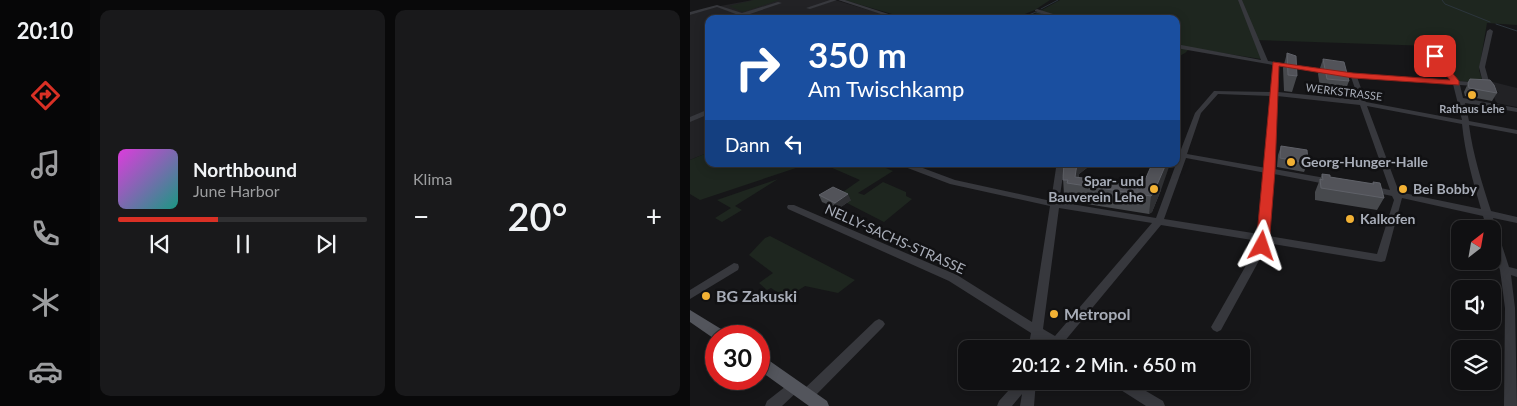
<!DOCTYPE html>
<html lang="de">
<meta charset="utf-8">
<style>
body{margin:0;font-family:Lato,sans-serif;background:#19191b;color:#f1f3f6;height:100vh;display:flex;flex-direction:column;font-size:19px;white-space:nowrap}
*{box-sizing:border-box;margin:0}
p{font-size:16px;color:#9c9d9f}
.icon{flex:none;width:28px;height:28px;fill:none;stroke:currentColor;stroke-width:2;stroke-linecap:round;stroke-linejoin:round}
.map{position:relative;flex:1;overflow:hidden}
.details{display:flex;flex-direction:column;gap:10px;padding:10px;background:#09090a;width:600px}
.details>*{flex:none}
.top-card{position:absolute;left:15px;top:15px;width:475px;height:152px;border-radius:10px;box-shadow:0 2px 12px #0003,0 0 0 1px #303032;background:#1a4fa0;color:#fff;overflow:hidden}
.needle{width:32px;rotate:31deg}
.tools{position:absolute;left:761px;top:220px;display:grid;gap:10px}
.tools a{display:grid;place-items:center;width:50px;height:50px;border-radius:10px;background:#101012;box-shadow:0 2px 12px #0003,0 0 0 1px #303032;font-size:25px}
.speed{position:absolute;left:15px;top:325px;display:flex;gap:10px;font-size:25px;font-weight:700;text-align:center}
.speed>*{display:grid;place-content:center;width:65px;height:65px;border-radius:50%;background:#101012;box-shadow:0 2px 12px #0003,0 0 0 1px #303032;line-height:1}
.speed .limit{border:8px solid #d22;background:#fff;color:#111}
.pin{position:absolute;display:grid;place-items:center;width:42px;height:42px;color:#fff;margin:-21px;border-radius:10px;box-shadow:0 2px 8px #0006}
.me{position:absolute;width:55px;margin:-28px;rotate:5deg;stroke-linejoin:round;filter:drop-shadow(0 0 4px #0008)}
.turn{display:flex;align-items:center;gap:18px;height:105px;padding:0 20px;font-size:22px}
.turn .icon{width:65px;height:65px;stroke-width:2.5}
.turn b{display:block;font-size:35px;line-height:42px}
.then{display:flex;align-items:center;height:48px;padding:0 20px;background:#0003;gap:10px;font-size:19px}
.big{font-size:38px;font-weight:600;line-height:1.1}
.details .card{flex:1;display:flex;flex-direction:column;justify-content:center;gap:8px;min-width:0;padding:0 18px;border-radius:10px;background:#19191b}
.song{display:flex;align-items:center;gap:15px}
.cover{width:60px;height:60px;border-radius:8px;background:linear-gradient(135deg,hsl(300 70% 55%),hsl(170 70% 35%))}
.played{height:5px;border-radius:2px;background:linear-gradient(90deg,#d93025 40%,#303032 40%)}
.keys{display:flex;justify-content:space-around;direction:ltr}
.heat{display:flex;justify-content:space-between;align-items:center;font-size:28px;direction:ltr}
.details .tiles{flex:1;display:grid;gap:10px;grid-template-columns:repeat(2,1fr)}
.trip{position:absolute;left:268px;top:340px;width:292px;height:50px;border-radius:10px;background:#101012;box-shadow:0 2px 12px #0003,0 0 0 1px #303032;font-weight:600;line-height:50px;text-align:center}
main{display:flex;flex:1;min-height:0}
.menu{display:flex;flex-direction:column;width:90px;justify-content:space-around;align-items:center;background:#060607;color:#9c9d9f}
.menu .icon{width:35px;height:35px}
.menu .active{color:#d93025}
.menu b{font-size:22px;color:#f1f3f6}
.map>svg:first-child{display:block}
.built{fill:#222225}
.green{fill:#1e261f}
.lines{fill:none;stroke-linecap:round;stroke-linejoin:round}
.stream{stroke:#2c353c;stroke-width:1}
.minor{fill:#37383d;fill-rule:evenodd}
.major{fill:#53555c;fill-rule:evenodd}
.wall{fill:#47494d}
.shaded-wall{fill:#2f3033}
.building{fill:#525359;stroke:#5f6168}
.route{fill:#d93025;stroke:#8d1f18}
.poi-dot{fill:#f2b134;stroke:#111113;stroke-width:2}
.labels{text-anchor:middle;stroke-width:5;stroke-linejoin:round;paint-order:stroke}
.far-street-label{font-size:11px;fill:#a8adb8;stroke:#111113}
.far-poi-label{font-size:11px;font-weight:bold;fill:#a8adb8;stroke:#111113}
.poi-label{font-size:14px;font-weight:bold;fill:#a8adb8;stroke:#111113;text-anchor:start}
.street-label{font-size:14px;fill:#a8adb8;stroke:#111113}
.near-poi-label{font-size:16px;font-weight:bold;fill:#a8adb8;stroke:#111113;text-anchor:start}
</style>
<main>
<nav class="menu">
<b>20:10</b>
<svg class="icon active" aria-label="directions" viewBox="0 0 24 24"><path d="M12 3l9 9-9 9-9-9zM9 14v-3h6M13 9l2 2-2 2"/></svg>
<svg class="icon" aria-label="music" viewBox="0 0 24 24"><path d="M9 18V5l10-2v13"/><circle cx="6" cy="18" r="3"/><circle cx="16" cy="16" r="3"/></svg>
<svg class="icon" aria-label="phone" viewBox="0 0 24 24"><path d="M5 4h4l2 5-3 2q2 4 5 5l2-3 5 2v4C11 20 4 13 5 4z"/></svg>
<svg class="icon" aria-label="climate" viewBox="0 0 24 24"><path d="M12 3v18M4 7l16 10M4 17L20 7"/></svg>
<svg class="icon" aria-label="car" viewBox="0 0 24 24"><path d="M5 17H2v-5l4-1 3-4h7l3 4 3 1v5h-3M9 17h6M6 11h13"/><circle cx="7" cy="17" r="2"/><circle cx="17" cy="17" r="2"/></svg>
</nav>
<section class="details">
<div class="tiles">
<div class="card">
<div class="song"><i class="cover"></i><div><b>Northbound</b><p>June Harbor</p></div></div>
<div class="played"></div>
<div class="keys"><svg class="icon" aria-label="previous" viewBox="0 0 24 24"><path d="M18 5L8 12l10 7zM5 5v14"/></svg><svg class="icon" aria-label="pause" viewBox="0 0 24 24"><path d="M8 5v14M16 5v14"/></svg><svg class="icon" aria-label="next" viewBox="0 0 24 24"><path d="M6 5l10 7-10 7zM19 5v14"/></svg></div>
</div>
<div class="card"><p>Klima</p>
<div class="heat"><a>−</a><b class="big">20°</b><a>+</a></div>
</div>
</div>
</section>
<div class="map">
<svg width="827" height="406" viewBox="0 0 827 406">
<rect width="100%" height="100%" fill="#161618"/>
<path class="built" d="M63,0H145L209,19H19V152L0,160V15L25,7Z
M799,81L827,88V107L806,103L803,93H809Z"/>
<path class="green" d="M64,0H89L53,12L39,6Z
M154,0H360L345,10L322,19H219Z
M370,0H827V25L797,23L789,70L793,83L768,81L740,46L564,40L571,59L500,48L495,53L486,58V19H331L341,16Z
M19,152V164H118L10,200L0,194V160Z
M144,164H186L203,171L168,193L174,195L193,182L216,192V196L222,199L194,222L157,203L161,199L150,194L170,180L140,167Z
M88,179L45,206L52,210L32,222L25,218L41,208L27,200Z
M80,236L165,280L148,293L115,286L96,298L81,288L77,290L69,283L83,273L59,255L75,238Z"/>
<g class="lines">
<path class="stream" d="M752,0L755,4L800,22
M351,9L368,0
M329,19L346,12L360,16
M806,24L827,31"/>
<path class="minor" d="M140,0H147L120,9L116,8Z
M148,0H155L214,19H206Z
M548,0H552L578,61L640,70L643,72L640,74L589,66L588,92L669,100L661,77L655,75L658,73L761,81L735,47L738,45L740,46L768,81L793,83L789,67L797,31L800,29L803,31L795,67L800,85L797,87L770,85L773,98L827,108V112L775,103L779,121L827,130V134L779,125C783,155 792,183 801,211L827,217V223L803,218L819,267L827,269V277L821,275L825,308L827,406H814L815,308L810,270L802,247V229H797L793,216L712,198L696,258L695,261L691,262L577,243V246L531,330L527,332L523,330L521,327L567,246L568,241L471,225L374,342L379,345L381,349H355L358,344L351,340L350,349H338L341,333L259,281L98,209L97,207L98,205H104L267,275L342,322L360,206L260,184L215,167L214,165L215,164H222L265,180L361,201L366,168L370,164H379L374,169L369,202L466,218L486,164L488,157L486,156V152H490L505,113L524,91L581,92L583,65L486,48V44L571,60ZM667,77L763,84L772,120L676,102ZM528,94L581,96L576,168L497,154L511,113ZM587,96L670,105L700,190L681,186L677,189L678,191L702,196L704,200L687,254L578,236L584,174L641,185L645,182L641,179L584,169ZM677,106L772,124C775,154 783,181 791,209L709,192ZM496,158L576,173L569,234L474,219ZM369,208L462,223L365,336L353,329Z
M88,2L92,3L57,15L66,19H59L27,7L0,15V12L27,5L52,13Z
M347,9L376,18V19H368L345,11V10Z
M19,109V114L0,122V117Z
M44,263L48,264L49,267L48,270L0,299V290Z
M189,319L193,321L195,324L193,327L122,399L117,401L112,399L111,395L112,391L185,321Z
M104,381L108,383L110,387L108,391L92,406H75L77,401L100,383Z
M327,381H346L344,406H330L332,394L322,406H307L309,401Z
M421,381H439L473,401L475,406H456L423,385Z"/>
<path class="major" d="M0,310L36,332L37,336H26V340L0,322Z
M69,356L74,357L137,401L139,406H119L69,370Z"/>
</g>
<path class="wall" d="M597,53L607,76L602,92L594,91L593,68Z
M633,59L659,81L653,97L631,94L628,74Z
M780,79L807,93L802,101L775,96L774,92Z
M591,146L618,163L614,172L587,167L588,155Z
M374,164H402L389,174V177L471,190L462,212L459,214L378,201V198H375L374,195L373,178Z
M632,174L640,177L682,184L683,182L694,198L687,210L625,200V192Z
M129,195L161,200L148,209L132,202Z"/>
<path class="shaded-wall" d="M387,164H402L389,174L388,185L385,177Z
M476,164H480L471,190L462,212L459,214L461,196Z
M158,194L161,200L148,209L145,203Z"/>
<path class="building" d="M597,53L606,56L607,76L598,75Z
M633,59L654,62L659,81L637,79Z
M780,79L800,80L804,85L807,93L779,88L778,83Z
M591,146L617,150L618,163L590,158Z
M374,164H387L385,177L452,187L462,164H476L463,194L461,196L377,183L378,180H373V178Z
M632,174L640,175V177L684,184L683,182L690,183L694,198L631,188L630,179L633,180Z
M143,187L158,194L145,203L129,195Z"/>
<path class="route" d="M742,54H747L769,81V85L663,78L589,66L585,171L579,246L577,249H568L566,246L583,62L663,73L760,80L741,56Z"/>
<g class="poi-dot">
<circle cx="782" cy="95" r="5"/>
<circle cx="601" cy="162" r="5"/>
<circle cx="464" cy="189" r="5"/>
<circle cx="713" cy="189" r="5"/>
<circle cx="660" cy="219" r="5"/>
<circle cx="16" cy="296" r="5"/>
<circle cx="364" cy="314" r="5"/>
</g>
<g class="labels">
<g class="far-street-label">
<text transform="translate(654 92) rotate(7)" y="4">WERKSTRASSE</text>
</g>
<g class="far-poi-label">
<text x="782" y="113">Rathaus Lehe</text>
</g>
<g class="poi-label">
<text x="611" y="167">Georg-Hunger-Halle</text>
<text x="454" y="186" text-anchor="end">Spar- und<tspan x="454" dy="16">Bauverein Lehe</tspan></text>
<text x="723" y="194">Bei Bobby</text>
<text x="670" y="224">Kalkofen</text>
</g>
<g class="street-label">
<text transform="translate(205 239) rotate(24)" y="5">NELLY-SACHS-STRASSE</text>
</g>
<g class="near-poi-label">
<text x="26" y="302">BG Zakuski</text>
<text x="374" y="320">Metropol</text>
</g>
</g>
</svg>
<div class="tools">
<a><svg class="needle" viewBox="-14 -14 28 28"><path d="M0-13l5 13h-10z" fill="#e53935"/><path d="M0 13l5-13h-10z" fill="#9c9d9f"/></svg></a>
<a><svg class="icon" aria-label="sound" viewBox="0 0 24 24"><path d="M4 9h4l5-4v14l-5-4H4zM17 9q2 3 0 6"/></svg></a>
<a><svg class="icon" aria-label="layers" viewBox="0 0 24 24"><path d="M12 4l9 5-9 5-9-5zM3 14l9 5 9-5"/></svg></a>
</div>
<div class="speed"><div class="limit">30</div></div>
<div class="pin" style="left:745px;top:56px;background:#d93025"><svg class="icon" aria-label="arrive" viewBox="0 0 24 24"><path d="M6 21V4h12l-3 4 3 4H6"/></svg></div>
<svg class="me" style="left:572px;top:246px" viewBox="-20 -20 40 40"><path d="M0-17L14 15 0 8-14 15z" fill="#d93025" stroke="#fff" stroke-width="4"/></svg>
<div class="trip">20:12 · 2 Min. · 650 m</div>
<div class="top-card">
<div class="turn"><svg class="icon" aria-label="right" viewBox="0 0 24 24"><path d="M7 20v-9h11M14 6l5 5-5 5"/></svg><div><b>350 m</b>Am Twischkamp</div></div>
<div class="then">Dann<svg class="icon" aria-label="left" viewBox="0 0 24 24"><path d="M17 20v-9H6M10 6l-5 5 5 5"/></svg></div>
</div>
</div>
</main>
